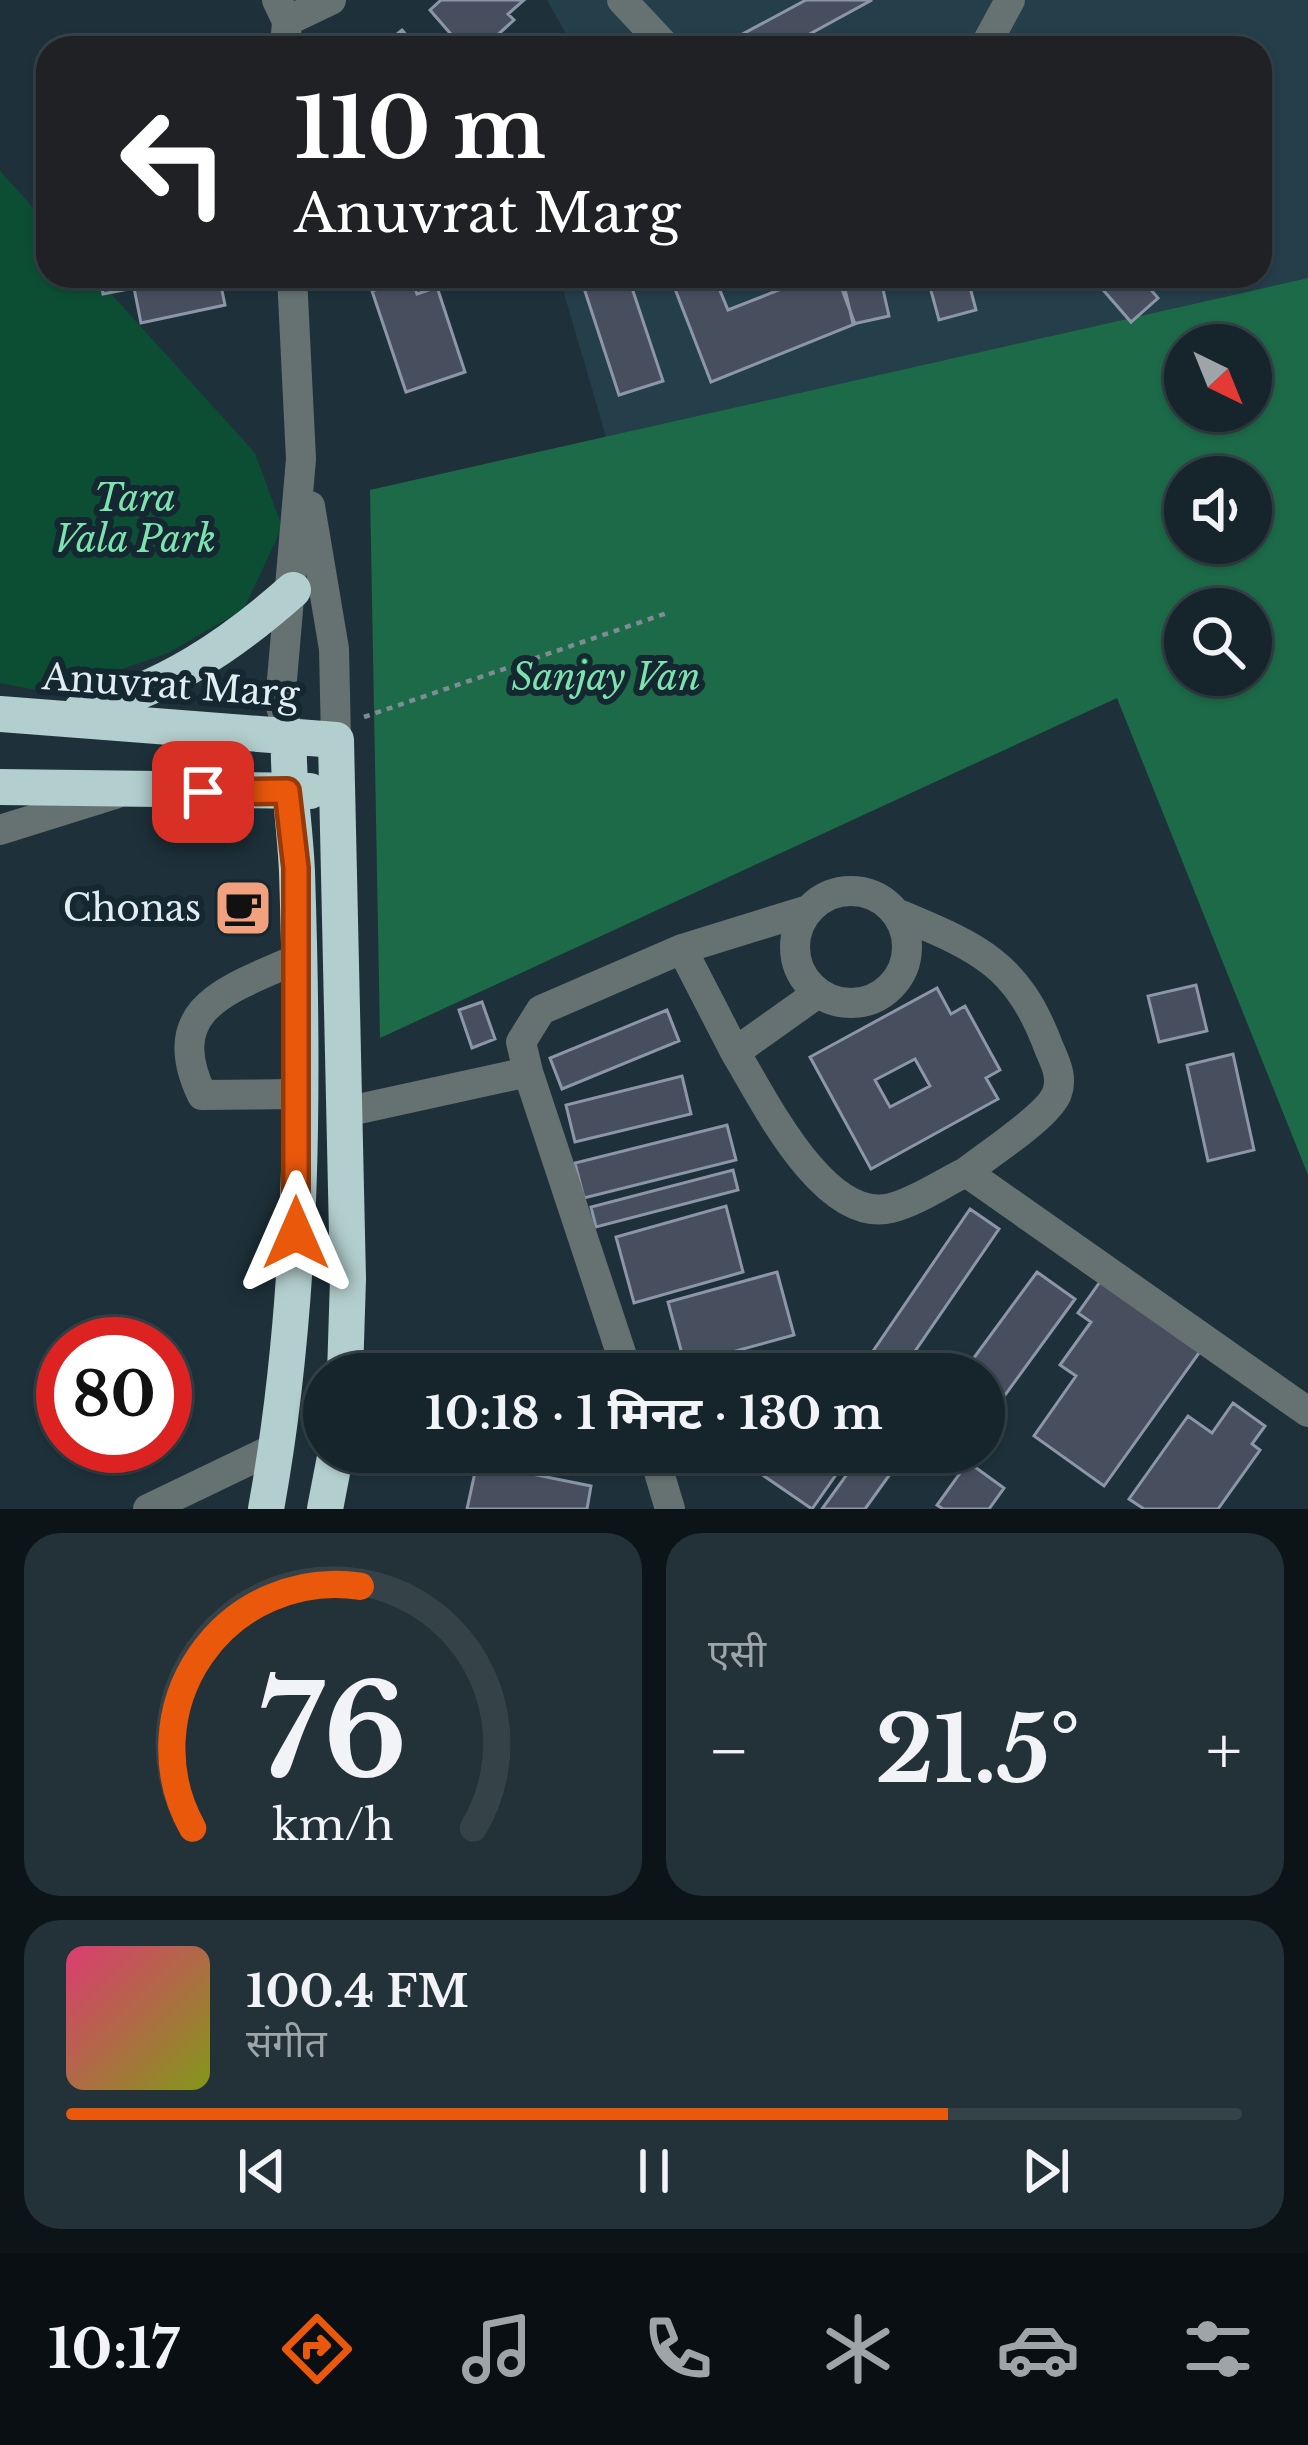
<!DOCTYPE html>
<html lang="hi">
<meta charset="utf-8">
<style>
body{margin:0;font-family:"Libre Baskerville","Noto Sans Devanagari",serif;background:#233138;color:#f1f3f6;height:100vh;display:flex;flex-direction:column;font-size:45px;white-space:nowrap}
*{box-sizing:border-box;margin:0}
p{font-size:39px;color:#9ea5a9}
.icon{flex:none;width:66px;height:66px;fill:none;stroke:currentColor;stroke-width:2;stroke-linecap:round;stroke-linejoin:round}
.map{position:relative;height:1509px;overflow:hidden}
.panel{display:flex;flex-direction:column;gap:24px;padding:24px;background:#0c1418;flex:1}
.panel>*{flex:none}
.banner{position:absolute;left:36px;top:36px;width:1236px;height:252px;border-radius:36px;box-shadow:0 3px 9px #0004,0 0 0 3px #354248;background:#202124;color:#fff;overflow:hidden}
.needle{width:78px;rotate:137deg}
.controls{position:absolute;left:1164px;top:324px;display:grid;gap:24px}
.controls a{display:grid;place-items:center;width:108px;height:108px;border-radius:50%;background:#16252c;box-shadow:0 3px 9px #0004,0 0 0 3px #354248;font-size:60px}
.speed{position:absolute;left:36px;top:1317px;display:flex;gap:24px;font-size:60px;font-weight:700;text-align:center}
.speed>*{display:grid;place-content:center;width:156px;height:156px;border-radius:50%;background:#16252c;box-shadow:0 3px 9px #0004,0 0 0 3px #354248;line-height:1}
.speed .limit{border:18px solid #d22;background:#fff;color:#111}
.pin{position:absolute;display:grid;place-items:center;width:102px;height:102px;color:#fff;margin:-51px;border-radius:24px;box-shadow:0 6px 18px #0006}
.me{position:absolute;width:132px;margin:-66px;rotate:0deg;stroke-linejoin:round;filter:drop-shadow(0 0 9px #0008)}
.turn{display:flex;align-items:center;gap:42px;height:252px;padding:0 60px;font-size:54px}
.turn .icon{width:156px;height:156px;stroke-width:2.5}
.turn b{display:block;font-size:84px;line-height:102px}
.big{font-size:90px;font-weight:700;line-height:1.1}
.panel .widget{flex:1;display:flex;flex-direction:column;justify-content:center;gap:18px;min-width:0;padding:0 42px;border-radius:36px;background:#233138}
.panel .dial{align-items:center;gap:0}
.dial svg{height:312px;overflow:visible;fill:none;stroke:#354248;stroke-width:7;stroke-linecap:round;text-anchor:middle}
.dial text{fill:#f1f3f6;stroke:none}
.song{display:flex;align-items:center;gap:36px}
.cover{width:144px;height:144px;border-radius:18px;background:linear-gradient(135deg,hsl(340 70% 55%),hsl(70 70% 35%))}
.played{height:12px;border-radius:6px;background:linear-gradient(90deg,#ea580c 75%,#354248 75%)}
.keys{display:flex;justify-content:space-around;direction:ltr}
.heat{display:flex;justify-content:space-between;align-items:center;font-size:66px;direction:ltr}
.panel .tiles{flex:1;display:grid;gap:24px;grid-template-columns:1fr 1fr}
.widget:last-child{grid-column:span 2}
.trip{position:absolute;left:303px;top:1353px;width:702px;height:120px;border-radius:60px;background:#16252c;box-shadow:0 3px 9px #0004,0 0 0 3px #354248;font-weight:700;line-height:120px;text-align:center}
.menu{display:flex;height:192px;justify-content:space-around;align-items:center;background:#090f12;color:#9ea5a9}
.menu .icon{width:84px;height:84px}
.menu .on{color:#ea580c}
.menu b{font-size:54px;color:#f1f3f6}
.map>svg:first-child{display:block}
.built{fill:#243e4a}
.green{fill:#0c4e33}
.forest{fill:#1c6a48;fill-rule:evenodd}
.building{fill:#474f5f;stroke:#8d96a8;stroke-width:3;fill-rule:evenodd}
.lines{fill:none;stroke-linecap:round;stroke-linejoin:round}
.path{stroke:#7e8d95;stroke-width:4.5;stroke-dasharray:6 6;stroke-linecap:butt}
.minor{stroke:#667171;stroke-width:30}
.highway{stroke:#b3cece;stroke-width:36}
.route-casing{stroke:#983908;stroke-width:30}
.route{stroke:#ea580c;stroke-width:21}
.labels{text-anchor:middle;stroke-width:12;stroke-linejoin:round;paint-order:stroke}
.park-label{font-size:36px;font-style:italic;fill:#7ce3af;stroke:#152730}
.street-label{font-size:36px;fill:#e2edf3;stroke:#152730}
.poi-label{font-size:36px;fill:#e2edf3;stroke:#152730;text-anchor:end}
</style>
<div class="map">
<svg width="1308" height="1509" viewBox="0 0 1308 1509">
<rect width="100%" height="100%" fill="#1e313a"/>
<path class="built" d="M547,0H1308V278L606,437L559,276H1260V48H574Z"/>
<path class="green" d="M0,171L48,224V276H95L255,453L282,527L244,609L168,653L52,693L0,683Z"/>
<path class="forest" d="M1308,278V1175L1117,698L380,1038L370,490ZM1185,345H1251V411H1185ZM1185,477H1251V543H1185ZM1185,609H1251V675H1185Z"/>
<path class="building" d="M441,0H524L508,14L514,20L483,48H463L430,10Z
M806,0H872L784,48H728L726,43Z
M402,30L417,48H379Z
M100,276H219L225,305L141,323L134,288L103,294Z
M580,276H628L663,381L619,395Z
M670,276H714L728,310L814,276H837L855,324L711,382Z
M842,276H880L889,316L853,324Z
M927,276H967L976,310L939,320Z
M1091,276H1139L1158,298L1131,322Z
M412,278L417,294L437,287L465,372L406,392L372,291Z
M1196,985L1207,1031L1159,1042L1148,996Z
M937,988L951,1014L965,1006L1000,1070L986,1078L998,1099L871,1169L810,1057ZM915,1059L930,1086L890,1107L875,1080Z
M482,1002L495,1039L472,1048L459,1010Z
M667,1010L679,1041L562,1089L550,1058Z
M1233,1054L1254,1150L1208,1161L1187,1065Z
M682,1076L691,1114L575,1142L566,1105Z
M727,1125L736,1160L584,1198L575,1163Z
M733,1170L738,1190L596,1227L591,1207Z
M726,1206L743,1272L634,1303L616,1237Z
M970,1209L999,1229L900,1373L871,1354Z
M777,1272L794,1335L685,1365L668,1302Z
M1037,1272L1075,1299L984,1424V1374H962Z
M1102,1279L1201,1350L1104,1486L1034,1436L1076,1376L1060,1365L1091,1322L1078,1313Z
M490,1362L494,1374H457Z
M1233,1403L1265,1426L1252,1444L1260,1450L1218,1509H1144L1129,1499L1188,1416L1212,1433Z
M503,1452H539L540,1457L505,1462Z
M729,1452H789L810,1467L820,1452H852L812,1509Z
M863,1452H906L865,1509H822Z
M968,1462L1004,1488L989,1509H943L937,1505Z
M477,1463L591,1486L587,1509H467Z"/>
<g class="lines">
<path class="path" d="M364,717L670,612"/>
<path class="minor" d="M277,0L287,21L285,48
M622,0L667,48
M287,21L331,0
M984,48L1010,0
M310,506L334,649L336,740
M289,735L280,703L301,459L292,276
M0,830L115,794
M795 947a56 56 0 1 1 112 0a56 56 0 1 1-112 0Z
M896,913C977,947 1017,962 1049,1048C1055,1062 1063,1077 1057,1093C1049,1116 987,1155 966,1172L1308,1412
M682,949L808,910
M735,1052C763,1098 824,1225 891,1208C916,1202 943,1183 966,1172
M528,1072L521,1042L541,1010L682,949L735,1052L818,993
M296,1094L202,1095C160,1007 230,989 297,959
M345,1112L528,1072L628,1374
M653,1452L670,1509
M148,1509L277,1447"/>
<path class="highway" d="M81,711C164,690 230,646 293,590
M0,714L336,740L348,1279L345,1374
M0,787L310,791
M266,1509C304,1300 304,1084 297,872C295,825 287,782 289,735
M325,1509L336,1452"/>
</g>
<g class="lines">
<g class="route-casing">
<path id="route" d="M203,792L287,791L296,868V1233"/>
</g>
<use href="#route" class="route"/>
</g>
<defs>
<g id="cafe-square" transform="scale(3)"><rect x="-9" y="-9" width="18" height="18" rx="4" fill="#f1a17d" stroke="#152730"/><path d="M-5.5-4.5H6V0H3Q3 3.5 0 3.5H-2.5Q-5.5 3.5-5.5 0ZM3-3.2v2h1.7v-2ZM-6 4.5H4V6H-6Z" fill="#111"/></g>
</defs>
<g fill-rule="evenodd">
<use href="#cafe-square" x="243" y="908"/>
</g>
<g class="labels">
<g class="park-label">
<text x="135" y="511">Tara<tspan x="135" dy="41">Vala Park</tspan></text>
<text x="606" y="690">Sanjay Van</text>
</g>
<g class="street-label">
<text transform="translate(171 685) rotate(4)" y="13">Anuvrat Marg</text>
</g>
<g class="poi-label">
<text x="201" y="921">Chonas</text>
</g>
</g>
</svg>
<div class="controls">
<a><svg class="needle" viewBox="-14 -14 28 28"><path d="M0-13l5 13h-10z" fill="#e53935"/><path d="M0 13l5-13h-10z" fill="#9ea5a9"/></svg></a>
<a><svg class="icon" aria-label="sound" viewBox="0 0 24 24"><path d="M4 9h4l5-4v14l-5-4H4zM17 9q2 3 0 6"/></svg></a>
<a><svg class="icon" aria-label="search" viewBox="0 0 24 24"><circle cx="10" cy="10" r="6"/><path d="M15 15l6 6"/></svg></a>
</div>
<div class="speed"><div class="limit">80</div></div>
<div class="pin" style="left:203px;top:792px;background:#d93025"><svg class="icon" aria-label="arrive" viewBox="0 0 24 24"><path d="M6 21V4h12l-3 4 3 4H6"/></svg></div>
<svg class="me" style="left:296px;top:1233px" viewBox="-20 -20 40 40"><path d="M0-17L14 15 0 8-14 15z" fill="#ea580c" stroke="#fff" stroke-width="4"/></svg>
<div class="trip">10:18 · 1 मिनट · 130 m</div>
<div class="banner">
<div class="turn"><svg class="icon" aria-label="left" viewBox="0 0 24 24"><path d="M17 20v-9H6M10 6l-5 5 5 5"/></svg><div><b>110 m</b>Anuvrat Marg</div></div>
</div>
</div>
<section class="panel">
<div class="tiles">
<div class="widget dial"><svg viewBox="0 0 100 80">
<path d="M14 69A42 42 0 1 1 86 69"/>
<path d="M14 69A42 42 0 0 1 57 7" stroke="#ea580c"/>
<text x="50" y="56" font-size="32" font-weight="700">76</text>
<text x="50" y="72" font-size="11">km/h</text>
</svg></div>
<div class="widget"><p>एसी</p>
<div class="heat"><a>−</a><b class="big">21.5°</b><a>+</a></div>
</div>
<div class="widget">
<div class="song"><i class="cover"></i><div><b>100.4 FM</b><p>संगीत</p></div></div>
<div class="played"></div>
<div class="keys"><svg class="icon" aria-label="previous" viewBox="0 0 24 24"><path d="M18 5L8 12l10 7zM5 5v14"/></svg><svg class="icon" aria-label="pause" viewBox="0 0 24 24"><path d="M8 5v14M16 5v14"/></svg><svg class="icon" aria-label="next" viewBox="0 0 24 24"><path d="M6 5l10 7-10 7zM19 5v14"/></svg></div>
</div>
</div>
</section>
<nav class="menu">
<b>10:17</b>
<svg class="icon on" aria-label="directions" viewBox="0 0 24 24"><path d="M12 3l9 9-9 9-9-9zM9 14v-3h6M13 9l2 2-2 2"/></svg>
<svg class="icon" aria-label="music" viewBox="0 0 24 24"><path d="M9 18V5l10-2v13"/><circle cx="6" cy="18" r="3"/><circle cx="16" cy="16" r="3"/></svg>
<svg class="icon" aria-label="phone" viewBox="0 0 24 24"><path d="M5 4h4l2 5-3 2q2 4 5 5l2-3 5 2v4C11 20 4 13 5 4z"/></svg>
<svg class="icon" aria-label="climate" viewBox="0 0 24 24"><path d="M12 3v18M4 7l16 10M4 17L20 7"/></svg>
<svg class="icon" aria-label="car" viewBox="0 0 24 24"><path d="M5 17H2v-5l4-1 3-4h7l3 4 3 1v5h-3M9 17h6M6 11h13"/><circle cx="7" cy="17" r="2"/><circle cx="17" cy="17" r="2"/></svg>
<svg class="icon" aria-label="filters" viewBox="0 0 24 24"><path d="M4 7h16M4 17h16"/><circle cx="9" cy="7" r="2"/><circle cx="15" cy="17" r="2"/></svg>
</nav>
